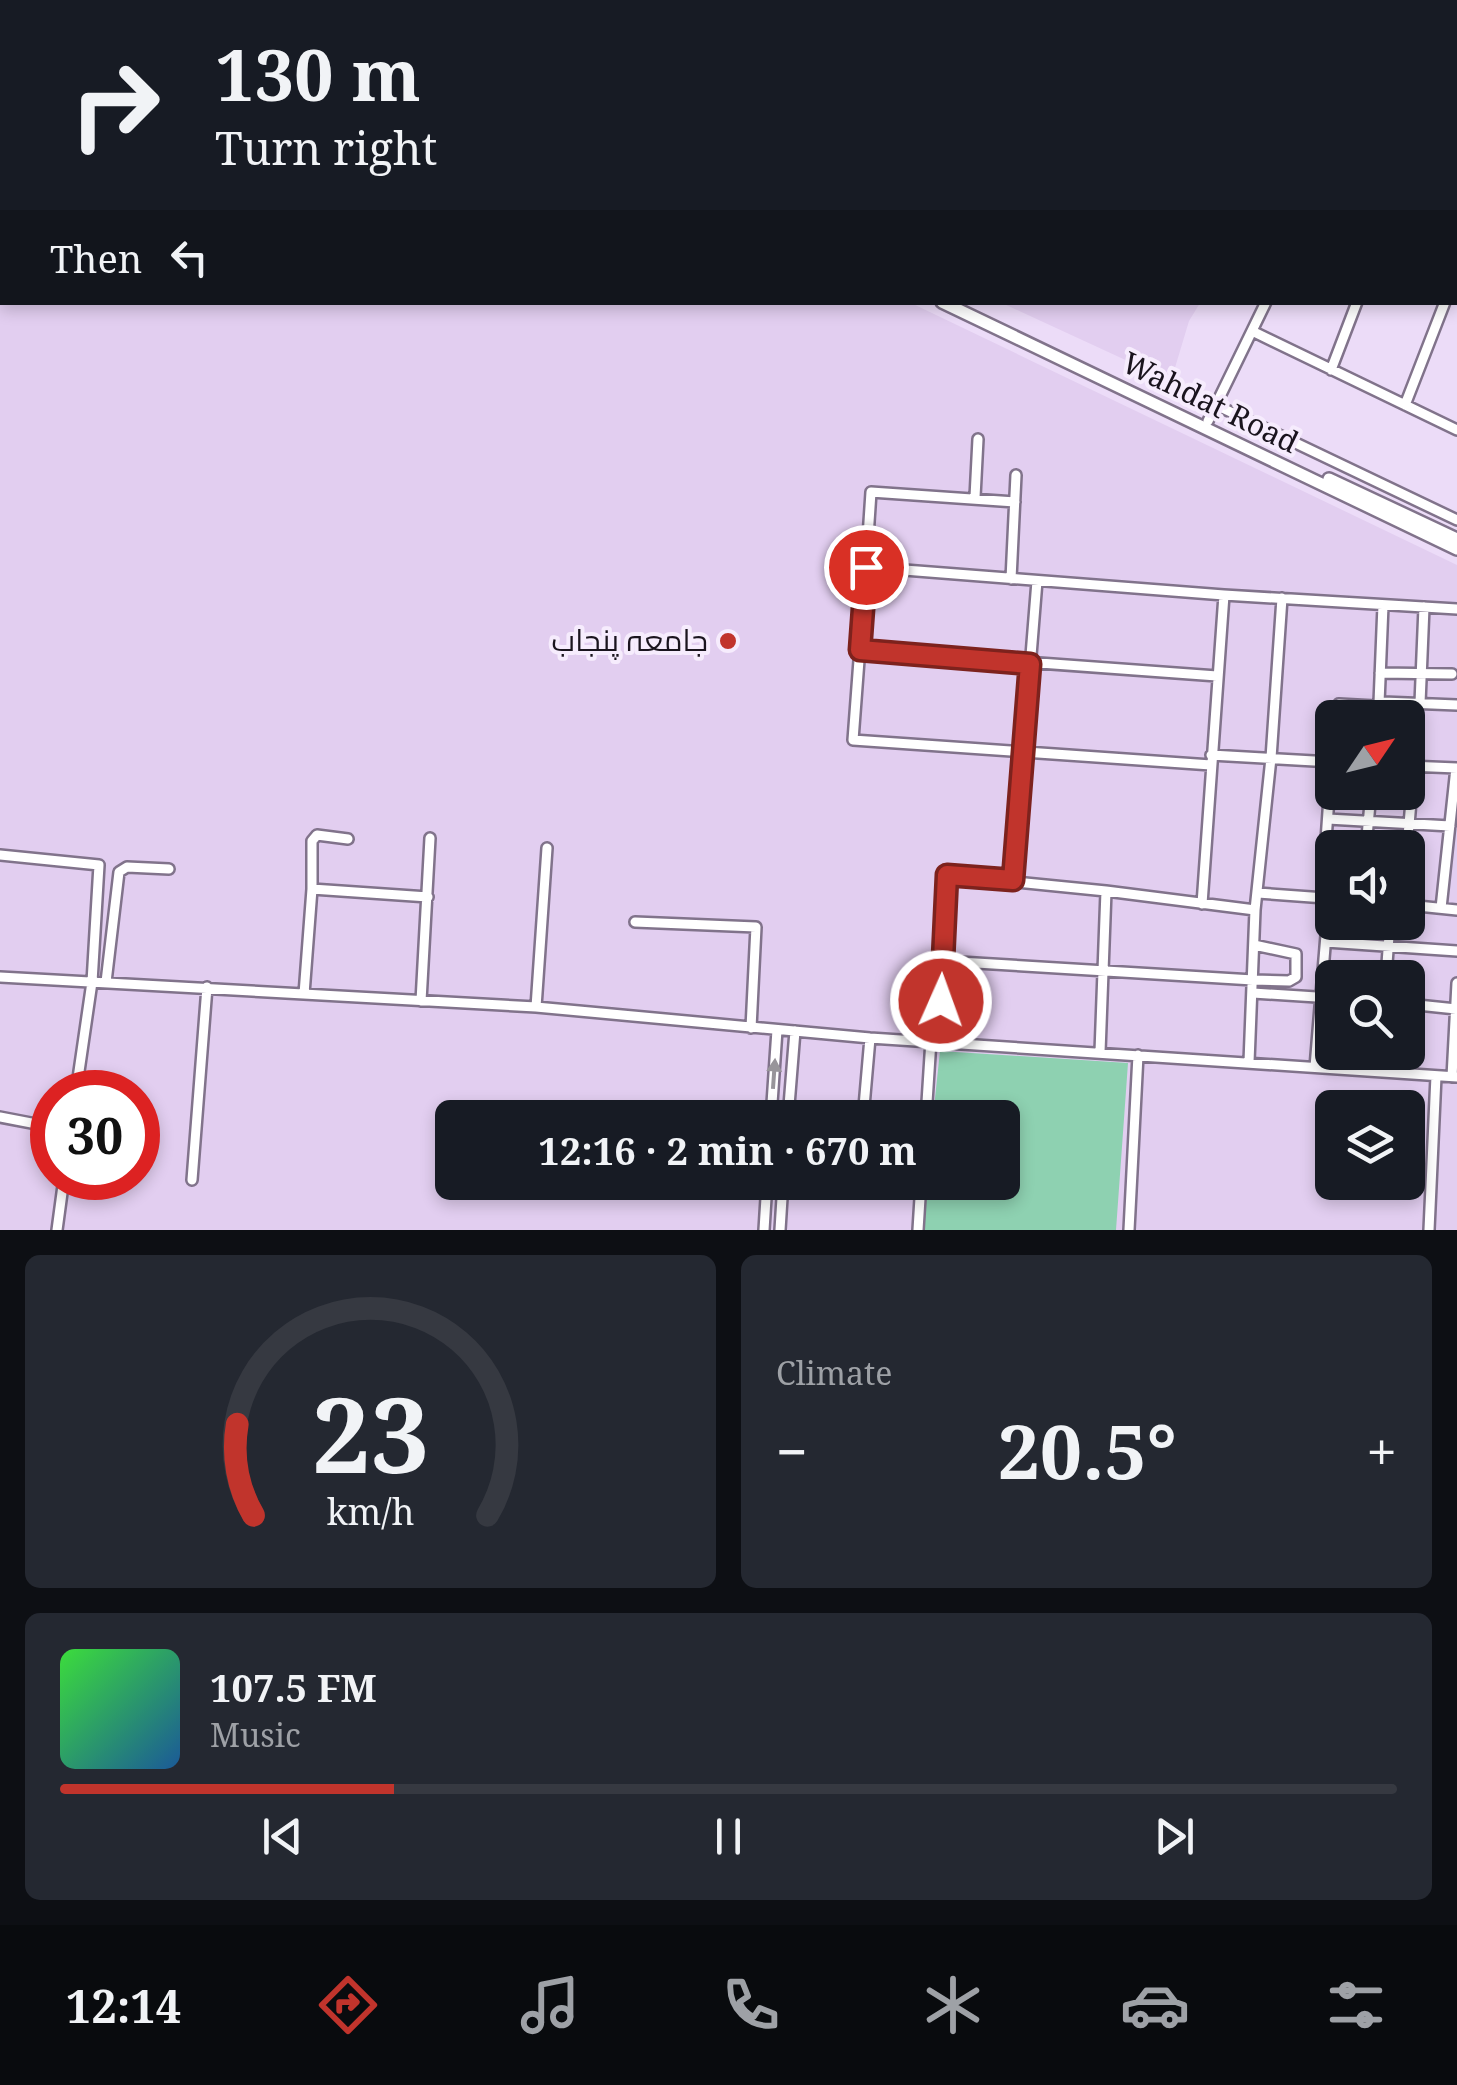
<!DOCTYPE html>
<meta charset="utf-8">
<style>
body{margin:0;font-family:"Noto Serif",Cairo,serif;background:#242831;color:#f1f3f6;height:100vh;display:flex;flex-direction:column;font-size:38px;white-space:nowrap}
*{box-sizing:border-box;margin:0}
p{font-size:32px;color:#9ea1a6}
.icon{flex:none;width:55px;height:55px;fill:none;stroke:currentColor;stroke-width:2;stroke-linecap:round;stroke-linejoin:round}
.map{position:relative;height:1230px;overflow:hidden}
.drawer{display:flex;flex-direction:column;gap:25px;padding:25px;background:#0d0f14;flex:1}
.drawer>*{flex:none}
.top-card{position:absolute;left:0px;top:0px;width:1458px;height:305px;box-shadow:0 5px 15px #0003;background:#171b24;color:#f1f3f6;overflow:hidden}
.needle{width:65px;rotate:55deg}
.buttons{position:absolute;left:1315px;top:700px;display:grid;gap:20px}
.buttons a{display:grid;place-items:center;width:110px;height:110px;border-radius:15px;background:#171b24;box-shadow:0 5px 15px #0003;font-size:50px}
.speed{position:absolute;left:30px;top:1070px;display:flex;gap:20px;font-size:50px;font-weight:700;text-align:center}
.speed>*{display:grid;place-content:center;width:130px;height:130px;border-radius:50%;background:#171b24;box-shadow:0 5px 15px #0003;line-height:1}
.speed .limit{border:15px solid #d22;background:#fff;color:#111}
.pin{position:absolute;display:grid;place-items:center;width:85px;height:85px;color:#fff;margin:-42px;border:5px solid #fff;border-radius:50%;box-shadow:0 2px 10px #0007}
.me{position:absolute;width:110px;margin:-55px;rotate:2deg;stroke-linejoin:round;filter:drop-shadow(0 0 8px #0008)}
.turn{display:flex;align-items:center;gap:35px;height:210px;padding:0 50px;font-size:45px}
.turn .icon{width:130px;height:130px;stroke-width:2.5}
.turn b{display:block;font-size:70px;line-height:85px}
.then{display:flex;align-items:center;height:95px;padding:0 50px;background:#0003;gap:20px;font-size:38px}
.big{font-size:75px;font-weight:700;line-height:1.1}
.drawer .card{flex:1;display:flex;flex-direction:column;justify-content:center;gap:15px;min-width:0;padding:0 35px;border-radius:15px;background:#242831}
.drawer .dial{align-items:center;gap:0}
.dial svg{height:260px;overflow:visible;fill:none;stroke:#363941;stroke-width:7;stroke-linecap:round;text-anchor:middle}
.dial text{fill:#f1f3f6;stroke:none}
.song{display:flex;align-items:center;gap:30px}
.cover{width:120px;height:120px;border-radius:15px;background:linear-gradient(135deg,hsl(120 70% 55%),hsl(210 70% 35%))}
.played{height:10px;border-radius:5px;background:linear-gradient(90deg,#c1342c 25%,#363941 25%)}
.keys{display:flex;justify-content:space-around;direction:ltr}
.heat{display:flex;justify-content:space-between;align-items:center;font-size:55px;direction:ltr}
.drawer .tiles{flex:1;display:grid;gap:25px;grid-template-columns:1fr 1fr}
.card:last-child{grid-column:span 2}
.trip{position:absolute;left:435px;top:1100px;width:585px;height:100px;border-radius:15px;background:#171b24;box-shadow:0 5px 15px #0003;font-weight:700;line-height:100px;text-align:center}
.tabs{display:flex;height:160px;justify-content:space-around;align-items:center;background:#090b0e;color:#9ea1a6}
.tabs .icon{width:70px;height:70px}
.tabs .selected{color:#c1342c}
.tabs b{font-size:45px;color:#f1f3f6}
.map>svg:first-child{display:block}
.built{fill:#e2cef0;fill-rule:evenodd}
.green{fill:#8ed1b1}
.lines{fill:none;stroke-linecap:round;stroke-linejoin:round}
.minor-casing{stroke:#81738b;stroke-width:14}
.major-casing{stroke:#81738b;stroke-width:16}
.minor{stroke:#fff;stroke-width:9}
.major{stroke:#fff;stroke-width:11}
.oneway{fill:#98959a}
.route-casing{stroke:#7d221d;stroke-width:25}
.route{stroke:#c1342c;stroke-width:18}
.poi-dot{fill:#c1342c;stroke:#f6ecfd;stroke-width:4}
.labels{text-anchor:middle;stroke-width:8;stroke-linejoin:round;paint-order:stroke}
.street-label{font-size:30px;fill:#1a141e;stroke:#f6ecfd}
.poi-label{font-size:30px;fill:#1a141e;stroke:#f6ecfd;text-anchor:end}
</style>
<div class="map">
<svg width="1457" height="1230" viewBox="0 0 1457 1230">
<rect width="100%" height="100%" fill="#ecdcf8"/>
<path class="built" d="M0,0L360,2H2V302L911,303L1457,565V1230H0ZM1332,718H1408V792H1332ZM1332,848H1408V922H1332ZM1332,978H1408V1052H1332ZM52,1092H138V1178H52ZM1332,1108H1408V1182H1332ZM452,1118H1002V1182H452Z
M1002,303H1001H1200L1189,321L1171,381Z"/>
<path class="green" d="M940,1051L1128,1063L1116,1230H923L927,1183L1002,1182V1118L933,1117Z"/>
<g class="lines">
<g class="minor-casing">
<path id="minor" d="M425,0L429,2
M538,0L543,2
M698,0L700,2
M756,0L761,2
M908,0V2
M997,0V2
M1311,0V2
M1360,0L1361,2
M1381,0V2
M441,2L443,0
M467,2L468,0
M561,2L562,0
M599,2L600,0
M639,2L640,0
M678,2L679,0
M824,2V0
M841,2L848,0
M1455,3H1457
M1455,35H1457
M1455,100L1457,99
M1455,183H1457
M1455,241L1457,242
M1455,276L1457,271
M1252,331L1457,430
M1331,370L1357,302
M1216,405L1457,520
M1405,405L1445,302
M1208,421L1266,302
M975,497L978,439
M1015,502L871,492L866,567L1224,595L1457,609
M866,567L853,740L1211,765
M1011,579L1016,475
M860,650L1217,676
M1380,673L1452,674
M1379,703L1383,605
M1420,703L1424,607
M1335,718L1339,704L1375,706
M1374,718L1375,706L1383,702L1457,705
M1211,755L1332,762
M1408,766L1457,768
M1328,819L1450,826
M1366,848L1371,792
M1407,848L1414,766
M0,855L99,865L92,982L76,1092
M1013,879L1037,581
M312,889L428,897
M1258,893L1325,898
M1322,898L1332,754
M1202,904L1224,595
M1408,905L1457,910
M1441,908L1456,768
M635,922L756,927L751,1028
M1326,942L1457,951
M943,961L1253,980L1289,981L1296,977V954L1254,945
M0,977L536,1007L870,1038L1457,1077
M1386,978L1390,922
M106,982L119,872L127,867L169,869
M1253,993L1332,998
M304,994L312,889V841L317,835L348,839
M421,1001L430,838
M1408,1004L1456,1009
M536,1007L547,848
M940,1041L947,875L1106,891
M1100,1052L1106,891L1255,910L1271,758L1282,598
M1249,1062L1255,910
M1315,1067L1329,899
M1380,1072L1381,1052
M1452,1077L1457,983
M0,1117L52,1127
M771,1118L777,1030
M788,1118L795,1031
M863,1118L870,1038
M926,1118L931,1040
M192,1180L207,987
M57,1230L64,1178
M764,1230L767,1182
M780,1230L783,1182
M918,1230L921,1182
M1129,1230L1138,1055
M1429,1230L1436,1076"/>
</g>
<g class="major-casing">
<path id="major" d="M379,0L383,2
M394,0L398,2
M942,302L1457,549
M1329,479L1457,539"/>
</g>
<use href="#minor" class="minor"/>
<use href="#major" class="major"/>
</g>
<defs><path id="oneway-solid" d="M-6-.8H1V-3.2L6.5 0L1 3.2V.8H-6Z" transform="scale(2.5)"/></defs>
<use class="oneway" href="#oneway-solid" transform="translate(774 1074) rotate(-86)"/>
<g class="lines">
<g class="route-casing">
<path id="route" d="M866,567L860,650L1030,664L1013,880L947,875L941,1001"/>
</g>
<use href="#route" class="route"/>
</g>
<circle class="poi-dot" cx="728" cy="641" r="10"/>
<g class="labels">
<g class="street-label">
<text transform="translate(1210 403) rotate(26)" y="10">Wahdat Road</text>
</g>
<g class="poi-label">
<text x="708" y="651">جامعہ پنجاب</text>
</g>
</g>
</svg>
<div class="buttons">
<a><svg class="needle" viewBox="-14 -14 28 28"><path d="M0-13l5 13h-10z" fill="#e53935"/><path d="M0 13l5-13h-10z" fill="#9ea1a6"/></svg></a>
<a><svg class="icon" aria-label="sound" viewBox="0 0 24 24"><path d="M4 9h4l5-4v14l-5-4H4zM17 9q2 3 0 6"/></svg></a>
<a><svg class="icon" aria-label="search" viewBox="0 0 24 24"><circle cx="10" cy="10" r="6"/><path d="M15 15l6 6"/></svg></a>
<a><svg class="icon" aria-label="layers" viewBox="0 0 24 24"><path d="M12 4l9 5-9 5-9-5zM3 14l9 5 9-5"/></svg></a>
</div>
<div class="speed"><div class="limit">30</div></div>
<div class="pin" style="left:866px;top:567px;background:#d93025"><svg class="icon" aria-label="arrive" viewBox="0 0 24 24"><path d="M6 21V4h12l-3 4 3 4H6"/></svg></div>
<svg class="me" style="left:941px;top:1001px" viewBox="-20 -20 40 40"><circle r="17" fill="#c1342c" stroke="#fff" stroke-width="3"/><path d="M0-11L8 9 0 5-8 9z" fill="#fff"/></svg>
<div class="trip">12:16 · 2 min · 670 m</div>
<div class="top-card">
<div class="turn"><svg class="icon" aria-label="right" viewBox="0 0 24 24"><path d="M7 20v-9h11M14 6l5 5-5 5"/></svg><div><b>130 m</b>Turn right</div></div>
<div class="then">Then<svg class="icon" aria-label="left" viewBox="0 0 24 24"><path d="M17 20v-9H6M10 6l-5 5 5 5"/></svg></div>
</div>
</div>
<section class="drawer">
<div class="tiles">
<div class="card dial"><svg viewBox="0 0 100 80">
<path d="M14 69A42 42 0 1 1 86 69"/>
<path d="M14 69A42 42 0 0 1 9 41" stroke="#c1342c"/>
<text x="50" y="56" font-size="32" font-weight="700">23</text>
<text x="50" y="72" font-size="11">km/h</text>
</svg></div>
<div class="card"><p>Climate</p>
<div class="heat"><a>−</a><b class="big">20.5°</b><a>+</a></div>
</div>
<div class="card">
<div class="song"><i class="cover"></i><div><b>107.5 FM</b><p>Music</p></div></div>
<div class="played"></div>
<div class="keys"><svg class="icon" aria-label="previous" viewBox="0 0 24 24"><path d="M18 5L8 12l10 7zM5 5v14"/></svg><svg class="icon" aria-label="pause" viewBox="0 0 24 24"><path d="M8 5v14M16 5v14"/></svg><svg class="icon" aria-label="next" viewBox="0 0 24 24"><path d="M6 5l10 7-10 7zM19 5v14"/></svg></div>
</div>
</div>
</section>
<nav class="tabs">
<b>12:14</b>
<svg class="icon selected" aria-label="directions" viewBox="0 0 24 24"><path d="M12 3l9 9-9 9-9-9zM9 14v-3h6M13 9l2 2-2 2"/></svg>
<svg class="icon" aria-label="music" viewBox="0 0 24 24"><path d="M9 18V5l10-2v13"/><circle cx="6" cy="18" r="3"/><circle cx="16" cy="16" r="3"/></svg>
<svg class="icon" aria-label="phone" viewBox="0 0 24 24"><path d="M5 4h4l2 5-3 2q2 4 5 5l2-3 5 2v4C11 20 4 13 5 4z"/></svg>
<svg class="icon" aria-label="climate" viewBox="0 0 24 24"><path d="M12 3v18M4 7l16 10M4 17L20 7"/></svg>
<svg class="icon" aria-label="car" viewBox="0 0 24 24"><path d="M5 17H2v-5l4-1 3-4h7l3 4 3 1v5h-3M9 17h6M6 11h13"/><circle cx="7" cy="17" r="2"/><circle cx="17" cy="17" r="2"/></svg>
<svg class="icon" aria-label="filters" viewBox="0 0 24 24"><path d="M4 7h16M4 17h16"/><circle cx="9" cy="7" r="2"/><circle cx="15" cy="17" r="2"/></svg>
</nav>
